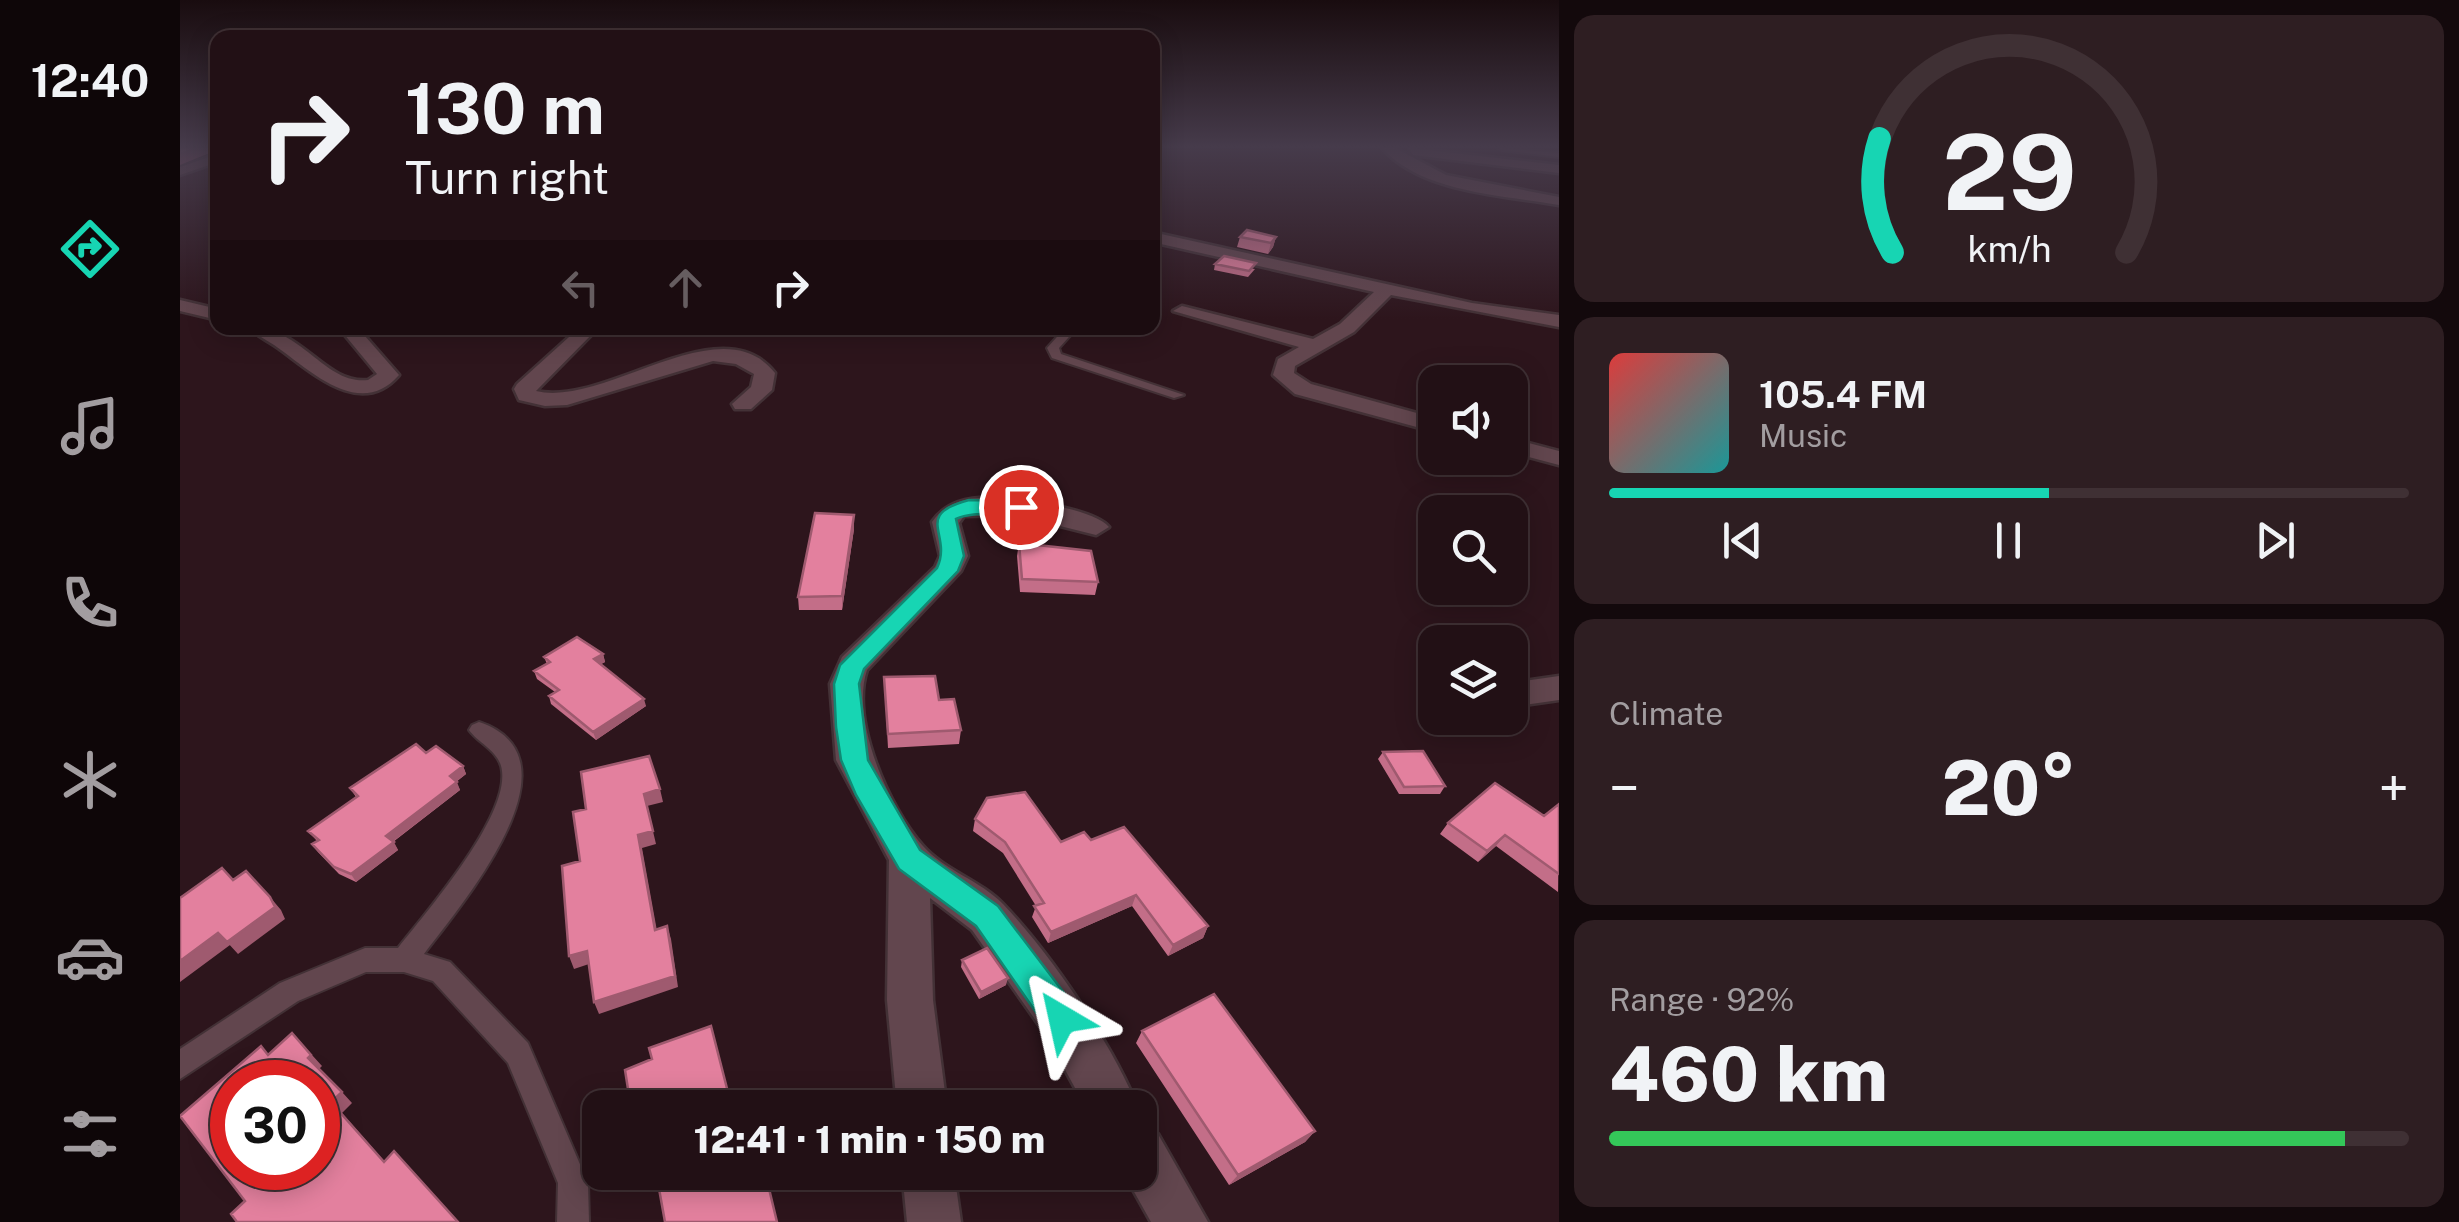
<!DOCTYPE html>
<meta charset="utf-8">
<style>
body{margin:0;font-family:"Public Sans",sans-serif;background:#2e1e22;color:#f1f3f6;height:100vh;display:flex;flex-direction:column;font-size:38px;white-space:nowrap}
*{box-sizing:border-box;margin:0}
p{font-size:32px;color:#a29da0}
.icon{flex:none;width:55px;height:55px;fill:none;stroke:currentColor;stroke-width:2;stroke-linecap:round;stroke-linejoin:round}
.map{position:relative;flex:1;overflow:hidden}
.sheet{display:flex;flex-direction:column;gap:15px;padding:15px;background:#13090c;width:900px}
.sheet>*{flex:none}
.guide{position:absolute;left:30px;top:30px;width:950px;height:305px;border-radius:20px;box-shadow:0 5px 25px #0003,0 0 0 2px #3f3034;background:#221015;color:#f1f3f6;overflow:hidden}
.tools{position:absolute;left:1238px;top:365px;display:grid;gap:20px}
.tools a{display:grid;place-items:center;width:110px;height:110px;border-radius:20px;background:#221015;box-shadow:0 5px 25px #0003,0 0 0 2px #3f3034;font-size:50px}
.speed{position:absolute;left:30px;top:1060px;display:flex;gap:20px;font-size:50px;font-weight:700;text-align:center}
.speed>*{display:grid;place-content:center;width:130px;height:130px;border-radius:50%;background:#221015;box-shadow:0 5px 25px #0003,0 0 0 2px #3f3034;line-height:1}
.speed .limit{border:15px solid #d22;background:#fff;color:#111}
.pin{position:absolute;display:grid;place-items:center;width:85px;height:85px;color:#fff;margin:-42px;border:5px solid #fff;border-radius:50%;box-shadow:0 2px 10px #0007}
.me{position:absolute;width:110px;margin:-55px;rotate:324deg;stroke-linejoin:round;filter:drop-shadow(0 0 8px #0008)}
.turn{display:flex;align-items:center;gap:35px;height:210px;padding:0 30px;font-size:45px}
.turn .icon{width:130px;height:130px;stroke-width:2.5}
.turn b{display:block;font-size:70px;line-height:85px}
.lanes{display:flex;align-items:center;height:95px;padding:0 30px;background:#0003;justify-content:center;gap:50px;direction:ltr}
.lanes .off{opacity:.35}
.big{font-size:75px;font-weight:800;line-height:1.1}
.sheet .tile{flex:1;display:flex;flex-direction:column;justify-content:center;gap:15px;min-width:0;padding:0 35px;border-radius:20px;background:#2e1e22}
.sheet .dial{align-items:center;gap:0}
.dial svg{height:260px;overflow:visible;fill:none;stroke:#3f3034;stroke-width:7;stroke-linecap:round;text-anchor:middle}
.dial text{fill:#f1f3f6;stroke:none}
.song{display:flex;align-items:center;gap:30px}
.cover{width:120px;height:120px;border-radius:15px;background:linear-gradient(135deg,hsl(0 70% 55%),hsl(180 70% 35%))}
.played{height:10px;border-radius:5px;background:linear-gradient(90deg,#17d5b3 55%,#3f3034 55%)}
.keys{display:flex;justify-content:space-around;direction:ltr}
.heat{display:flex;justify-content:space-between;align-items:center;font-size:55px;direction:ltr}
.charge{height:15px;border-radius:8px;background:linear-gradient(90deg,#34c759 92%,#3f3034 0)}
.trip{position:absolute;left:402px;top:1090px;width:575px;height:100px;border-radius:20px;background:#221015;box-shadow:0 5px 25px #0003,0 0 0 2px #3f3034;font-weight:800;line-height:100px;text-align:center}
main{display:flex;flex:1;min-height:0}
.tabs{display:flex;flex-direction:column;width:180px;justify-content:space-around;align-items:center;background:#0e0608;color:#a29da0}
.tabs .icon{width:70px;height:70px}
.tabs .on{color:#17d5b3}
.tabs b{font-size:45px;color:#f1f3f6}
.map>svg:first-child{display:block}
.lines{fill:none;stroke-linecap:round;stroke-linejoin:round}
.lane-casing{stroke:#433136;stroke-width:4}
.street-casing{stroke:#433136;stroke-width:5}
.lane{fill:#62464e;fill-rule:evenodd}
.street{fill:#62464e;fill-rule:evenodd}
.wall{fill:#c36e88}
.shaded-wall{fill:#9f5a6f}
.building{fill:#e3809e;stroke:#9f5a6f;stroke-width:2.5;fill-rule:evenodd}
.route{fill:#17d5b3;stroke:#0f8a74;stroke-width:2.5}
</style>
<main>
<nav class="tabs">
<b>12:40</b>
<svg class="icon on" aria-label="directions" viewBox="0 0 24 24"><path d="M12 3l9 9-9 9-9-9zM9 14v-3h6M13 9l2 2-2 2"/></svg>
<svg class="icon" aria-label="music" viewBox="0 0 24 24"><path d="M9 18V5l10-2v13"/><circle cx="6" cy="18" r="3"/><circle cx="16" cy="16" r="3"/></svg>
<svg class="icon" aria-label="phone" viewBox="0 0 24 24"><path d="M5 4h4l2 5-3 2q2 4 5 5l2-3 5 2v4C11 20 4 13 5 4z"/></svg>
<svg class="icon" aria-label="climate" viewBox="0 0 24 24"><path d="M12 3v18M4 7l16 10M4 17L20 7"/></svg>
<svg class="icon" aria-label="car" viewBox="0 0 24 24"><path d="M5 17H2v-5l4-1 3-4h7l3 4 3 1v5h-3M9 17h6M6 11h13"/><circle cx="7" cy="17" r="2"/><circle cx="17" cy="17" r="2"/></svg>
<svg class="icon" aria-label="filters" viewBox="0 0 24 24"><path d="M4 7h16M4 17h16"/><circle cx="9" cy="7" r="2"/><circle cx="15" cy="17" r="2"/></svg>
</nav>
<div class="map">
<svg width="1379" height="1222" viewBox="0 0 1379 1222">
<rect width="100%" height="100%" fill="#2d151c"/>
<g class="lines">
<g class="lane-casing">
<path id="lane" d="M1319,148L1379,153V157L1322,150Z
M885,328H897L879,348L881,354L1004,395L994,398L872,358L867,348Z
M299,722C407,758 280,906 244,954L270,962L348,1043L408,1183L409,1222H377L378,1183L328,1063L253,981L224,972H186L118,1001L0,1079V1049L100,983L185,948H218C247,911 328,818 322,771C320,751 299,744 289,730L292,725Z"/>
</g>
<g class="street-casing">
<path id="street" d="M1202,148H1215L1266,175L1379,197V205C1323,195 1242,193 1202,148Z
M1229,148L1379,165V173L1233,155Z
M38,154V162L0,175V167Z
M972,232L1292,303L1379,315V327L1211,295L1174,332L1115,366L1114,373L1131,384L1255,418V432L1115,394L1093,375L1098,359L1119,347L993,311L1002,306L1133,339L1160,324L1194,292L972,242Z
M0,300L38,309V320L0,311Z
M69,328C121,325 144,385 188,380L197,374L159,328H178L219,375C182,418 135,375 101,350C91,342 78,337 69,328Z
M399,328H418L356,391C425,408 541,304 595,373L592,390L571,409H555L552,404L571,387L574,374L556,364L533,361L387,405L365,406L339,400L334,389L337,384Z
M1330,438L1379,451V465L1330,452Z
M812,497C839,499 913,508 929,527L916,535L836,515L784,516L779,523L788,556L781,571L687,670C670,720 709,808 743,846C764,870 801,881 823,904C870,953 933,1045 958,1108H906L866,1035L792,930L750,898L753,1000L767,1108H717L707,1000L709,860L656,760L650,684L662,657L755,567L760,556L752,522C767,501 787,498 812,497Z
M1379,676V700L1330,707V683Z
M960,1126L978,1134L1028,1222H971L943,1172H960Z
M722,1172H774L781,1222H727Z"/>
</g>
<use href="#lane" class="lane"/>
<use href="#street" class="street"/>
</g>
<path class="wall" d="M1060,237H1096L1093,247L1088,254L1057,247Z
M1035,264L1075,269L1068,277L1034,270Z
M674,515V529L662,610H619L618,597Z
M839,543L918,582L915,595L840,592L837,556Z
M423,654L425,662L421,664L466,706L416,740L371,704L369,696L375,692L357,679L354,671L367,664L364,657Z
M704,677L759,700L781,730L779,744L708,748Z
M1255,678V706L1236,691L1241,683Z
M1203,752L1265,786L1260,794H1219L1198,759Z
M246,753L283,766L286,774L276,782L280,790L213,842L218,850L176,882L159,874L138,852L132,844L137,841L128,831L176,797L170,788Z
M1379,804L1378,892L1316,846L1298,862L1260,834L1268,823L1364,816Z
M795,819L881,842L911,840L1028,926L1023,938L988,956L952,906L868,943L852,917L856,906L823,853L793,831Z
M782,960L826,985L799,999L781,967Z
M962,1031L1135,1131L1125,1142L1049,1185L956,1043Z"/>
<path class="shaded-wall" d="M17,148H36L37,150L0,165V154Z
M1096,237L1093,247L1088,254L1091,243Z
M674,515V529L662,610V596Z
M423,654L425,662L416,667L414,659Z
M464,699L466,706L416,740L413,732Z
M283,766L286,774L273,784L270,776Z
M277,782L280,790L211,843L206,836Z
M480,789L483,802L467,806L476,844L462,848L479,942L475,930L458,835L464,794Z
M1325,835L1316,846L1298,862L1307,851Z
M214,842L218,850L176,882L171,874Z
M956,895L952,906L868,943L871,932Z
M90,897L101,910L105,919L58,954L47,942Z
M487,926L491,939L498,987L419,1014L414,1002Z
M1028,926L1023,938L988,956L993,945Z
M38,933L50,945L0,982V961Z
M407,951L412,963L394,969L389,956Z
M828,978L826,985L799,999L801,992Z
M112,1033L142,1066L139,1069L128,1058Z
M162,1092L172,1103L162,1113L214,1172L151,1102Z
M1135,1131L1125,1142L1049,1185L1058,1175Z
M463,1172H478L480,1177L468,1183Z"/>
<path class="building" d="M0,148H17L0,154Z
M1067,230L1096,237L1091,243L1060,237Z
M1044,256L1076,263L1069,271L1035,264Z
M635,513L674,515L662,596L618,597Z
M839,543L911,551L918,582L842,579Z
M397,637L423,654L414,659L464,699L413,732L369,696L379,690L354,671L370,662L364,657Z
M755,676L759,700L774,699L781,730L708,734L704,677Z
M1255,678V695L1241,683Z
M236,744L246,753L256,746L283,766L270,776L277,782L206,836L214,842L171,874L154,867L132,844L139,840L128,831L178,796L170,788Z
M1243,751L1265,786L1224,787L1203,752Z
M469,756L480,789L464,794L473,831L458,835L475,930L487,926L495,976L414,1002L407,951L389,956L382,866L400,861L393,812L406,809L401,772Z
M1315,783L1364,816L1379,804V874L1325,835L1307,851L1268,823Z
M845,792L881,842L904,832L911,840L944,827L1028,926L993,945L956,895L871,932L854,906L864,903L825,842L795,819L807,798Z
M42,868L53,880L66,871L90,897L95,907L47,942L38,933L0,961V898Z
M807,948L828,978L801,992L782,960Z
M1034,994L1135,1131L1058,1175L962,1031Z
M531,1026L552,1108H451L445,1070L472,1059L469,1048Z
M112,1033L131,1055L128,1058L162,1092L151,1102L204,1162L214,1151L278,1222H57L51,1214L65,1201L0,1116L81,1046L88,1055ZM52,1082H138V1168H52Z
M476,1172H585L597,1222H485Z"/>
<linearGradient id="sky" x2="0" y2="1"><stop stop-color="#190c0f"/><stop offset="0.46" stop-color="#463b4b"/><stop offset="1" stop-color="#463b4b" stop-opacity="0"/></linearGradient>
<rect width="1379" height="319" fill="url(#sky)"/>
<path class="route" d="M789,500L841,501L851,507C833,521 799,508 776,519L784,556L778,571L684,669L679,684L688,760L740,850L818,906L894,1006L899,1019L894,1031L882,1036L869,1031L796,926L719,869L676,795L661,760L656,727L654,684L660,665L757,568C773,534 732,515 789,500Z"/>
</svg>
<div class="tools">
<a><svg class="icon" aria-label="sound" viewBox="0 0 24 24"><path d="M4 9h4l5-4v14l-5-4H4zM17 9q2 3 0 6"/></svg></a>
<a><svg class="icon" aria-label="search" viewBox="0 0 24 24"><circle cx="10" cy="10" r="6"/><path d="M15 15l6 6"/></svg></a>
<a><svg class="icon" aria-label="layers" viewBox="0 0 24 24"><path d="M12 4l9 5-9 5-9-5zM3 14l9 5 9-5"/></svg></a>
</div>
<div class="speed"><div class="limit">30</div></div>
<div class="pin" style="left:841px;top:507px;background:#d93025"><svg class="icon" aria-label="arrive" viewBox="0 0 24 24"><path d="M6 21V4h12l-3 4 3 4H6"/></svg></div>
<svg class="me" style="left:882px;top:1019px" viewBox="-20 -20 40 40"><path d="M0-17L14 15 0 8-14 15z" fill="#17d5b3" stroke="#fff" stroke-width="4"/></svg>
<div class="trip">12:41 · 1 min · 150 m</div>
<div class="guide">
<div class="turn"><svg class="icon" aria-label="right" viewBox="0 0 24 24"><path d="M7 20v-9h11M14 6l5 5-5 5"/></svg><div><b>130 m</b>Turn right</div></div>
<div class="lanes"><svg class="icon off" aria-label="left" viewBox="0 0 24 24"><path d="M17 20v-9H6M10 6l-5 5 5 5"/></svg><svg class="icon off" aria-label="ahead" viewBox="0 0 24 24"><path d="M12 20V5M6 11l6-6 6 6"/></svg><svg class="icon" aria-label="right" viewBox="0 0 24 24"><path d="M7 20v-9h11M14 6l5 5-5 5"/></svg></div>
</div>
</div>
<section class="sheet">
<div class="tile dial"><svg viewBox="0 0 100 80">
<path d="M14 69A42 42 0 1 1 86 69"/>
<path d="M14 69A42 42 0 0 1 10 34" stroke="#17d5b3"/>
<text x="50" y="56" font-size="32" font-weight="700">29</text>
<text x="50" y="72" font-size="11">km/h</text>
</svg></div>
<div class="tile">
<div class="song"><i class="cover"></i><div><b>105.4 FM</b><p>Music</p></div></div>
<div class="played"></div>
<div class="keys"><svg class="icon" aria-label="previous" viewBox="0 0 24 24"><path d="M18 5L8 12l10 7zM5 5v14"/></svg><svg class="icon" aria-label="pause" viewBox="0 0 24 24"><path d="M8 5v14M16 5v14"/></svg><svg class="icon" aria-label="next" viewBox="0 0 24 24"><path d="M6 5l10 7-10 7zM19 5v14"/></svg></div>
</div>
<div class="tile"><p>Climate</p>
<div class="heat"><a>−</a><b class="big">20°</b><a>+</a></div>
</div>
<div class="tile"><p>Range · 92%</p><b class="big">460 km</b><div class="charge"></div></div>
</section>
</main>
